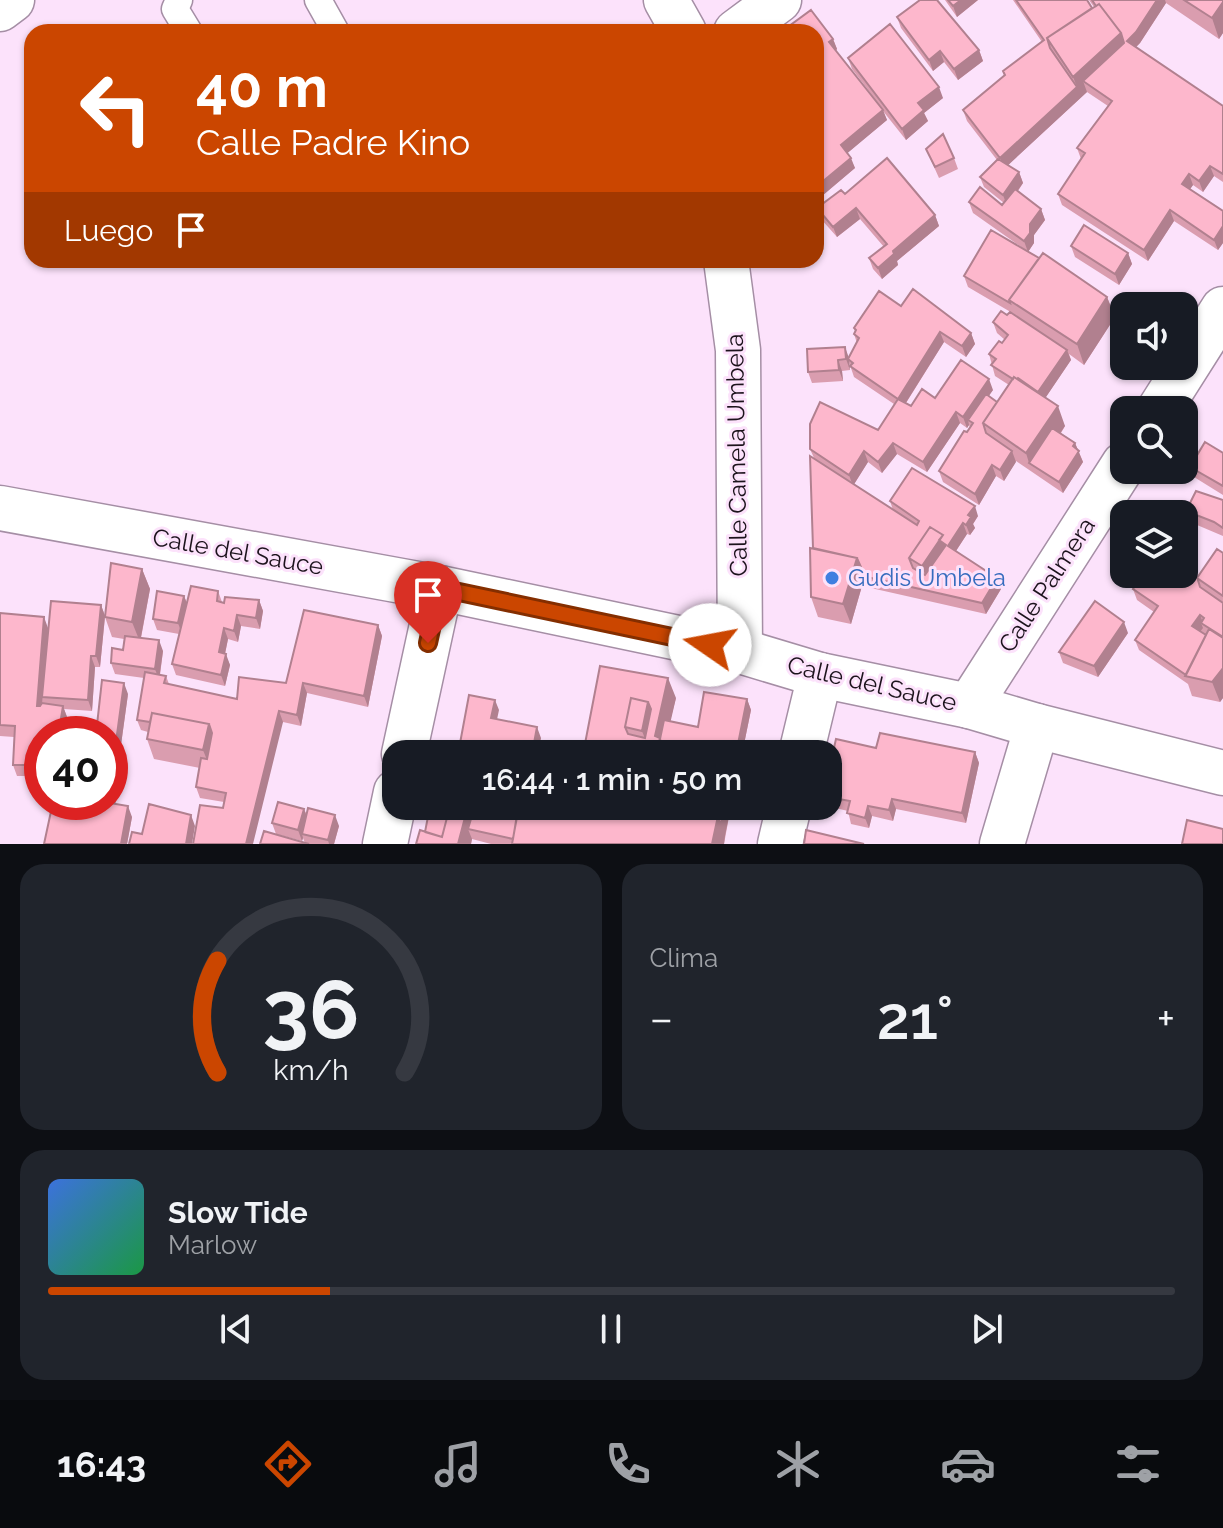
<!DOCTYPE html>
<html lang="es">
<meta charset="utf-8">
<style>
body{margin:0;font-family:Raleway,sans-serif;background:#20242c;color:#f1f3f6;height:100vh;display:flex;flex-direction:column;font-size:30px;white-space:nowrap}
*{box-sizing:border-box;margin:0}
p{font-size:26px;color:#9ea1a6}
.icon{flex:none;width:44px;height:44px;fill:none;stroke:currentColor;stroke-width:2;stroke-linecap:round;stroke-linejoin:round}
.map{position:relative;height:844px;overflow:hidden}
.details{display:flex;flex-direction:column;gap:20px;padding:20px;background:#0d0f14;flex:1}
.details>*{flex:none}
.banner{position:absolute;left:24px;top:24px;width:800px;height:244px;border-radius:24px;box-shadow:0 2px 6px #0004;background:#cb4600;color:#fff;overflow:hidden}
.controls{position:absolute;left:1110px;top:292px;display:grid;gap:16px}
.controls a{display:grid;place-items:center;width:88px;height:88px;border-radius:16px;background:#171b24;box-shadow:0 2px 6px #0004;font-size:40px}
.speed{position:absolute;left:24px;top:716px;display:flex;gap:16px;font-size:40px;font-weight:700;text-align:center}
.speed>*{display:grid;place-content:center;width:104px;height:104px;border-radius:50%;background:#171b24;box-shadow:0 2px 6px #0004;line-height:1}
.speed .limit{border:12px solid #d22;background:#fff;color:#111}
.pin{position:absolute;display:grid;place-items:center;width:68px;height:68px;color:#fff;margin:-82px -34px;border-radius:50% 50% 50% 0;rotate:-45deg;box-shadow:0 0 8px #0007}
.pin .icon{rotate:45deg}
.me{position:absolute;width:88px;margin:-44px;rotate:282deg;stroke-linejoin:round;filter:drop-shadow(0 0 6px #0008)}
.turn{display:flex;align-items:center;gap:28px;height:168px;padding:0 40px;font-size:36px}
.turn .icon{width:104px;height:104px;stroke-width:2.5}
.turn b{display:block;font-size:56px;line-height:68px}
.then{display:flex;align-items:center;height:76px;padding:0 40px;background:#0003;gap:16px;font-size:30px}
.big{font-size:60px;font-weight:600;line-height:1.1}
.details .tile{flex:1;display:flex;flex-direction:column;justify-content:center;gap:12px;min-width:0;padding:0 28px;border-radius:24px;background:#20242c}
.details .dial{align-items:center;gap:0}
.dial svg{height:208px;overflow:visible;fill:none;stroke:#363941;stroke-width:7;stroke-linecap:round;text-anchor:middle}
.dial text{fill:#f1f3f6;stroke:none}
.song{display:flex;align-items:center;gap:24px}
.cover{width:96px;height:96px;border-radius:12px;background:linear-gradient(135deg,hsl(220 70% 55%),hsl(140 70% 35%))}
.played{height:8px;border-radius:4px;background:linear-gradient(90deg,#cb4600 25%,#363941 25%)}
.keys{display:flex;justify-content:space-around;direction:ltr}
.heat{display:flex;justify-content:space-between;align-items:center;font-size:44px;direction:ltr}
.details .tiles{flex:1;display:grid;gap:20px;grid-template-columns:1fr 1fr}
.tile:last-child{grid-column:span 2}
.trip{position:absolute;left:382px;top:740px;width:460px;height:80px;border-radius:24px;background:#171b24;box-shadow:0 2px 6px #0004;font-weight:600;line-height:80px;text-align:center}
.tabs{display:flex;height:128px;justify-content:space-around;align-items:center;background:#090b0e;color:#9ea1a6}
.tabs .icon{width:56px;height:56px}
.tabs .selected{color:#cb4600}
.tabs b{font-size:36px;color:#f1f3f6}
.map>svg:first-child{display:block}
.lines{fill:none;stroke-linecap:round;stroke-linejoin:round}
.lane-casing{stroke:#a58ea5;stroke-width:29}
.street-casing{stroke:#a58ea5;stroke-width:47}
.secondary-casing{stroke:#a58ea5;stroke-width:47}
.lane{stroke:#fff;stroke-width:26}
.street{stroke:#fff;stroke-width:44}
.secondary{stroke:#fff;stroke-width:44}
.wall{fill:#da9daf}
.shaded-wall{fill:#b1808f}
.building{fill:#fdb7cc;stroke:#b1808f;stroke-width:2;fill-rule:evenodd}
.route-casing{stroke:#842e00;stroke-width:20}
.route{stroke:#cb4600;stroke-width:14}
.shop-dot{fill:#3f7fe0;stroke:#fce2fb;stroke-width:3}
.labels{text-anchor:middle;stroke-width:6;stroke-linejoin:round;paint-order:stroke}
.street-label{font-size:24px;fill:#1c131c;stroke:#fce2fb}
.shop-label{font-size:24px;fill:#366cbe;stroke:#fce2fb;text-anchor:start}
</style>
<div class="map">
<svg width="1223" height="844" viewBox="0 0 1223 844">
<rect width="100%" height="100%" fill="#fce2fb"/>
<g class="lines">
<g class="lane-casing">
<path id="lane" d="M179,0L175,9L189,32
M318,0L336,32"/>
</g>
<g class="street-casing">
<path id="street" d="M666,0L684,32
M736,32L779,0
M726,260L738,350L740,651
M1159,410L1223,309
M969,706L1124,464
M404,754L440,588
M801,754L820,675
M385,844L396,792
M780,844L789,806
M1002,844L1037,726"/>
</g>
<g class="secondary-casing">
<path id="secondary" d="M0,9L12,0
M0,508L440,588L740,651L820,675L969,706L1037,726L1223,773"/>
</g>
<use href="#lane" class="lane"/>
<use href="#street" class="street"/>
<use href="#secondary" class="secondary"/>
</g>
<path class="wall" d="M945,0H978L957,17Z
M1013,0H1087L1092,8L1094,7L1089,0H1223V33L1219,39L1166,3L1140,43L1136,47L1223,106V182L1214,176L1203,192L1193,185L1190,189L1223,211V243L1218,250L1174,221L1148,261L1062,205L1058,194L1081,159L1077,148L1108,106L1087,92L1008,165L1019,172L1023,183L1018,191L1041,209L1045,220L1034,235V243L1028,252L1107,297L1115,317L1084,365L1069,354L1071,360L1045,398L1065,426L1061,433L1075,443L1083,462L1063,493L1016,461L1004,481L996,476L979,505L943,482L939,471L970,427L969,425L967,428L960,423L927,472L897,454L882,473L868,462L854,484L893,510L890,501L978,516L973,524L975,528L970,535L967,534L956,551L1001,589L986,614L862,586L851,624L818,617L811,597L814,458L810,449L878,430L894,404L854,377L849,362L850,370L842,371L843,381L812,383L808,372L807,349L849,358L857,343L854,334L855,332L854,328L901,306L971,333L975,344L966,357L944,342L906,403L911,406L935,398L993,390L988,396L997,402L1009,385L995,376L989,354L1005,340L997,333L993,322L1007,315L1015,316L1014,314L968,287L964,276L1024,249L973,213L969,202L1002,205L1004,203L984,187L980,177L997,160L967,121L963,110L1004,76L1003,71L1042,42Z
M897,17L979,50L983,61L958,80L944,62L933,71L901,28Z
M816,32L833,39L837,49L836,51L872,95L852,69L848,58L943,98L924,113L928,121L906,140L883,111L887,120L847,153L855,168L816,201Z
M926,149L954,158L958,169L939,178Z
M845,194L935,215L939,226L897,261L898,265L882,279L873,269L869,258L884,247L860,219L837,237L821,219L817,208Z
M1071,246L1128,253L1132,264L1119,285L1075,257Z
M1223,453V495L1194,477L1190,467Z
M1223,500V536L1190,522L1186,511Z
M1223,553V698L1220,702L1192,696L1188,684L1139,650L1135,640L1154,612L1137,600L1133,589L1197,577Z
M142,569L150,589L141,638L163,651L160,675L166,676L169,684L237,699L286,683L378,625L382,636L368,707L307,693L301,726L283,722L223,808L224,802L200,798L196,787L200,768L154,759L147,739L148,732L141,730L137,720L144,678L115,674L111,663L123,650L124,639L112,637L105,617L100,667H95L92,711L64,709L67,717L64,734H42V763L40,776H17L13,765L14,737L0,736V613L48,628L101,605L105,616Z
M218,591L222,602L259,600L263,611L260,629L241,626L238,642L228,639L225,654L230,665L225,686L176,675L172,664L179,634L157,630L153,619L184,596L187,603Z
M1128,633L1098,677L1063,663L1059,652Z
M128,694L120,752L114,751L112,760L119,778L115,804L132,817L127,844H44L53,802H110V734Z
M676,698L670,721L698,727L747,699L751,710L742,754H583Z
M876,748L975,752L979,763L966,823L896,809L893,821L872,816L869,828L851,824L848,811L827,806H828V774Z
M471,806H543L542,811L571,816L731,806L724,844H491L472,839L471,844H416L425,832Z
M304,809L307,815L339,826L334,844H260L305,843L303,838L302,841L276,834L272,823Z"/>
<path class="shaded-wall" d="M961,0H978L957,17L953,6Z
M1157,0H1165L1166,3L1140,43L1131,52L1127,41Z
M1223,2V33L1219,39L1212,18Z
M1121,33L1128,54L1083,81L1087,92L1004,169L1000,158L1077,87L1073,77Z
M833,39L837,49L833,53L829,42Z
M979,50L983,61L958,80L954,69Z
M940,51L944,62L933,71L929,60Z
M939,87L943,98L924,113L928,121L906,140L902,129L918,103Z
M883,110L887,120L844,156L841,145Z
M851,158L855,168L816,201V187Z
M1210,166L1214,176L1203,192L1199,181Z
M1019,172L1023,183L1007,206L1003,195Z
M1189,174L1193,185L1186,195L1182,184Z
M856,208L860,219L837,237L833,227Z
M1041,209L1045,220L1034,235V243L1028,252L1024,241L1030,224Z
M1170,210L1174,221L1148,261L1144,250Z
M935,215L939,226L897,261L898,265L882,279L878,268L893,251Z
M1223,226V243L1218,250L1214,240Z
M1128,253L1132,264L1119,285L1115,274Z
M1107,297L1115,317L1084,365L1077,344Z
M940,332L944,342L902,409L898,399Z
M971,333L975,344L966,357L962,346Z
M845,347L849,358L850,370L846,359Z
M1067,350L1071,360L1042,403L1038,392Z
M838,360L842,371L843,381L839,370Z
M989,379L993,390L971,422L968,420L969,425L967,428L963,417Z
M1058,406L1065,426L1037,468L1029,463L1026,453Z
M956,412L960,423L927,472L923,462Z
M893,443L897,454L882,473L878,462Z
M1075,443L1083,462L1063,493L1059,482L1073,446Z
M864,451L868,462L853,486L849,475Z
M1012,451L1016,462L1004,481L1000,470Z
M992,465L996,476L979,505L975,494Z
M975,506L978,516L973,524L975,528L970,535L966,525L968,515Z
M963,523L967,534L952,557L948,546Z
M943,535L950,556L929,586L922,566Z
M857,558L864,576L858,575L862,586L851,624L843,604Z
M142,569L150,589L140,642L132,622Z
M997,578L1001,589L986,614L982,603Z
M184,596L188,606L182,634L178,623Z
M259,600L263,611L260,629L256,618Z
M101,605L105,616L100,667L96,656Z
M237,615L241,626L238,642L234,631Z
M1200,615L1204,625L1201,623L1203,628L1196,637L1192,626Z
M44,617L48,628L41,717L37,706Z
M1124,622L1128,633L1098,677L1094,666Z
M378,625L382,636L368,707L364,696Z
M224,628L228,639L223,663L219,652Z
M159,640L163,651L159,680L155,669Z
M226,654L230,665L225,686L221,675Z
M91,656L95,667L92,711L88,700Z
M1223,668V698L1220,702L1212,682Z
M668,678L676,698L664,750L666,754H651L642,731L648,702Z
M124,683L128,694L120,752L116,742Z
M303,683L307,693L301,726L297,715Z
M747,699L751,710L742,754H736Z
M495,700L499,710L495,729L491,718Z
M63,706L67,717L64,734H60L59,731Z
M279,711L283,722L253,844H246Z
M209,724L216,744L211,770L203,750Z
M537,727L541,738L538,754H531Z
M40,735L42,740V763L40,776L36,765Z
M110,741L114,751L112,760L119,778L114,813L109,802Z
M975,752L979,763L966,823L962,813Z
M892,799L896,809L893,821L889,810Z
M128,806L132,817L127,844H121Z
M468,806H471L477,823L468,829L472,839L471,844H458Z
M725,806H731L725,836L721,825Z
M868,806L872,816L869,828L865,818Z
M304,809L308,820L302,834L303,838L302,841L298,830Z
M191,815L195,826L192,844H186Z
M335,815L339,826L334,844H329L328,840Z
M718,816L725,836L724,844H712Z"/>
<path class="building" d="M920,0H937L979,50L954,69L940,51L929,60L897,17Z
M948,0H961L953,6Z
M1016,0H1087L1092,8L1047,38L1050,48L1077,87L1000,158L963,110L1005,75L1003,71L1044,40Z
M1092,0H1157L1136,32L1127,41L1223,106V174L1210,166L1199,181L1189,174L1182,184L1223,211V226L1214,240L1170,210L1144,250L1058,194L1085,153L1077,148L1112,101L1083,81L1124,43L1121,33L1099,4L1096,6Z
M1184,0H1223V2L1212,18Z
M1099,4L1121,33L1073,77L1047,38Z
M811,10L833,39L829,42L883,110L841,145L851,158L816,187V32H781Z
M890,24L939,87L918,103L924,110L902,129L848,58Z
M943,134L954,158L935,167L926,149Z
M887,158L935,215L893,251L894,254L878,268L869,258L887,244L856,208L833,227L817,208L841,190L845,194Z
M998,159L1019,172L1003,195L980,177Z
M980,187L1002,205L1015,189L1041,209L1030,224V233L1024,241L969,202Z
M1084,225L1128,253L1115,274L1071,246Z
M991,230L1039,258L1009,300L1010,303L964,276Z
M1043,253L1107,297L1077,344L1009,300Z
M913,289L971,333L962,346L940,332L898,399L850,366L853,363L848,359L859,338L854,334L856,330L854,328L879,291L901,306Z
M1001,311L1007,315L1010,312L1067,350L1038,392L1018,378L1017,379L1014,377L1013,379L991,365L996,359L989,354L999,341L1002,343L1008,335L993,322Z
M845,347L846,359L838,360L839,370L808,372L807,349Z
M961,360L989,379L963,417L956,412L923,462L893,443L878,462L864,451L849,475L810,449V424L820,402L878,430L898,399L911,406L922,389L935,398Z
M1014,377L1058,406L1026,453L983,423Z
M986,394L997,402L983,423L986,433L1012,451L1000,470L992,465L975,494L939,471L964,431L967,432L973,423L968,420Z
M1052,428L1075,443L1073,446L1079,451L1059,482L1029,463Z
M1205,442L1223,453V486L1190,467Z
M810,456L917,525L919,521L890,501L912,468L975,506L968,515L971,517L966,525L963,523L948,546L997,578L982,603L858,575L861,567L857,558L813,548ZM930,527L943,535L939,540L946,545L925,575L913,568L909,558Z
M1196,491L1223,500V528L1214,522L1186,511Z
M930,527L943,535L922,566L909,558Z
M810,548L857,558L843,604L811,597Z
M1217,549L1223,553V596L1197,578Z
M111,563L142,569L132,622L105,617Z
M1184,569L1197,577L1200,587L1223,603V637L1201,623L1204,618L1200,615L1192,626L1206,635L1186,675L1135,640L1158,606L1133,589L1144,574H1184Z
M191,586L218,591L217,601L224,603L225,597L259,600L256,618L237,615L234,631L224,628L219,652L226,654L221,675L172,664Z
M157,591L184,596L178,623L153,619Z
M51,601L101,605L96,656H91L88,700L42,697Z
M1095,601L1124,622L1094,666L1059,652Z
M304,610L378,625L364,696L303,683L297,715L279,711L246,844H193L200,805L223,808L226,793L196,787L201,758L207,759L212,733L209,724L152,713L150,722L137,720L145,672L166,676L164,683L237,699L239,677L286,683Z
M0,613L44,617L37,706H40L42,703L63,706L59,731L46,729V734L40,735L36,765H13L15,726L0,725Z
M1209,629L1223,638V668L1212,682L1185,676Z
M125,636L159,640L155,669L111,663L112,648L123,650Z
M600,666L668,678L655,736L660,738L656,754H583ZM631,698L648,702L651,709L645,738L628,734L625,727Z
M102,680L124,683L116,742L110,741V734H96Z
M704,692L747,699L736,754H661L663,747L660,739L664,720L698,727Z
M469,695L495,700L491,718L537,727L532,754H458Z
M631,698L648,702L642,731L625,727Z
M152,713L209,724L203,750L147,739Z
M880,733L975,752L962,813L892,799L889,810L868,806L865,818L847,813L850,801L828,797V774L836,739L876,748Z
M53,802H104L128,806L121,844H44Z
M278,802L304,809L298,830L272,823Z
M149,804L191,815L186,844H129L132,832L142,834Z
M430,806H450L442,837L425,832Z
M450,806H468L458,844H416L420,830L442,837Z
M471,806L517,815L513,839L468,829L473,812Z
M519,806L571,816L572,806H676L718,816L712,844H512Z
M676,806H725L721,825L718,816Z
M308,808L335,815L328,840L302,834Z
M1187,820L1223,829V844H1182Z
M806,830L864,844H804Z
M264,831L309,844H260Z"/>
<g class="lines">
<g class="route-casing">
<path id="route" d="M428,643L440,588L710,645"/>
</g>
<use href="#route" class="route"/>
</g>
<circle class="shop-dot" cx="832" cy="578" r="8"/>
<g class="labels">
<g class="street-label">
<text transform="translate(737 455) rotate(-91)" y="8">Calle Camela Umbela</text>
<text transform="translate(238 552) rotate(10)" y="8">Calle del Sauce</text>
<text transform="translate(1047 585) rotate(-57)" y="8">Calle Palmera</text>
<text transform="translate(872 684) rotate(13)" y="8">Calle del Sauce</text>
</g>
<g class="shop-label">
<text x="848" y="586">Gudis Umbela</text>
</g>
</g>
</svg>
<div class="controls">
<a><svg class="icon" aria-label="sound" viewBox="0 0 24 24"><path d="M4 9h4l5-4v14l-5-4H4zM17 9q2 3 0 6"/></svg></a>
<a><svg class="icon" aria-label="search" viewBox="0 0 24 24"><circle cx="10" cy="10" r="6"/><path d="M15 15l6 6"/></svg></a>
<a><svg class="icon" aria-label="layers" viewBox="0 0 24 24"><path d="M12 4l9 5-9 5-9-5zM3 14l9 5 9-5"/></svg></a>
</div>
<div class="speed"><div class="limit">40</div></div>
<div class="pin" style="left:428px;top:643px;background:#d93025"><svg class="icon" aria-label="arrive" viewBox="0 0 24 24"><path d="M6 21V4h12l-3 4 3 4H6"/></svg></div>
<svg class="me" style="left:710px;top:645px" viewBox="-20 -20 40 40"><circle r="19" fill="#fff"/><path d="M0-13L10 11 0 6-10 11z" fill="#cb4600"/></svg>
<div class="trip">16:44 · 1 min · 50 m</div>
<div class="banner">
<div class="turn"><svg class="icon" aria-label="left" viewBox="0 0 24 24"><path d="M17 20v-9H6M10 6l-5 5 5 5"/></svg><div><b>40 m</b>Calle Padre Kino</div></div>
<div class="then">Luego<svg class="icon" aria-label="arrive" viewBox="0 0 24 24"><path d="M6 21V4h12l-3 4 3 4H6"/></svg></div>
</div>
</div>
<section class="details">
<div class="tiles">
<div class="tile dial"><svg viewBox="0 0 100 80">
<path d="M14 69A42 42 0 1 1 86 69"/>
<path d="M14 69A42 42 0 0 1 14 26" stroke="#cb4600"/>
<text x="50" y="56" font-size="32" font-weight="700">36</text>
<text x="50" y="72" font-size="11">km/h</text>
</svg></div>
<div class="tile"><p>Clima</p>
<div class="heat"><a>−</a><b class="big">21°</b><a>+</a></div>
</div>
<div class="tile">
<div class="song"><i class="cover"></i><div><b>Slow Tide</b><p>Marlow</p></div></div>
<div class="played"></div>
<div class="keys"><svg class="icon" aria-label="previous" viewBox="0 0 24 24"><path d="M18 5L8 12l10 7zM5 5v14"/></svg><svg class="icon" aria-label="pause" viewBox="0 0 24 24"><path d="M8 5v14M16 5v14"/></svg><svg class="icon" aria-label="next" viewBox="0 0 24 24"><path d="M6 5l10 7-10 7zM19 5v14"/></svg></div>
</div>
</div>
</section>
<nav class="tabs">
<b>16:43</b>
<svg class="icon selected" aria-label="directions" viewBox="0 0 24 24"><path d="M12 3l9 9-9 9-9-9zM9 14v-3h6M13 9l2 2-2 2"/></svg>
<svg class="icon" aria-label="music" viewBox="0 0 24 24"><path d="M9 18V5l10-2v13"/><circle cx="6" cy="18" r="3"/><circle cx="16" cy="16" r="3"/></svg>
<svg class="icon" aria-label="phone" viewBox="0 0 24 24"><path d="M5 4h4l2 5-3 2q2 4 5 5l2-3 5 2v4C11 20 4 13 5 4z"/></svg>
<svg class="icon" aria-label="climate" viewBox="0 0 24 24"><path d="M12 3v18M4 7l16 10M4 17L20 7"/></svg>
<svg class="icon" aria-label="car" viewBox="0 0 24 24"><path d="M5 17H2v-5l4-1 3-4h7l3 4 3 1v5h-3M9 17h6M6 11h13"/><circle cx="7" cy="17" r="2"/><circle cx="17" cy="17" r="2"/></svg>
<svg class="icon" aria-label="filters" viewBox="0 0 24 24"><path d="M4 7h16M4 17h16"/><circle cx="9" cy="7" r="2"/><circle cx="15" cy="17" r="2"/></svg>
</nav>
